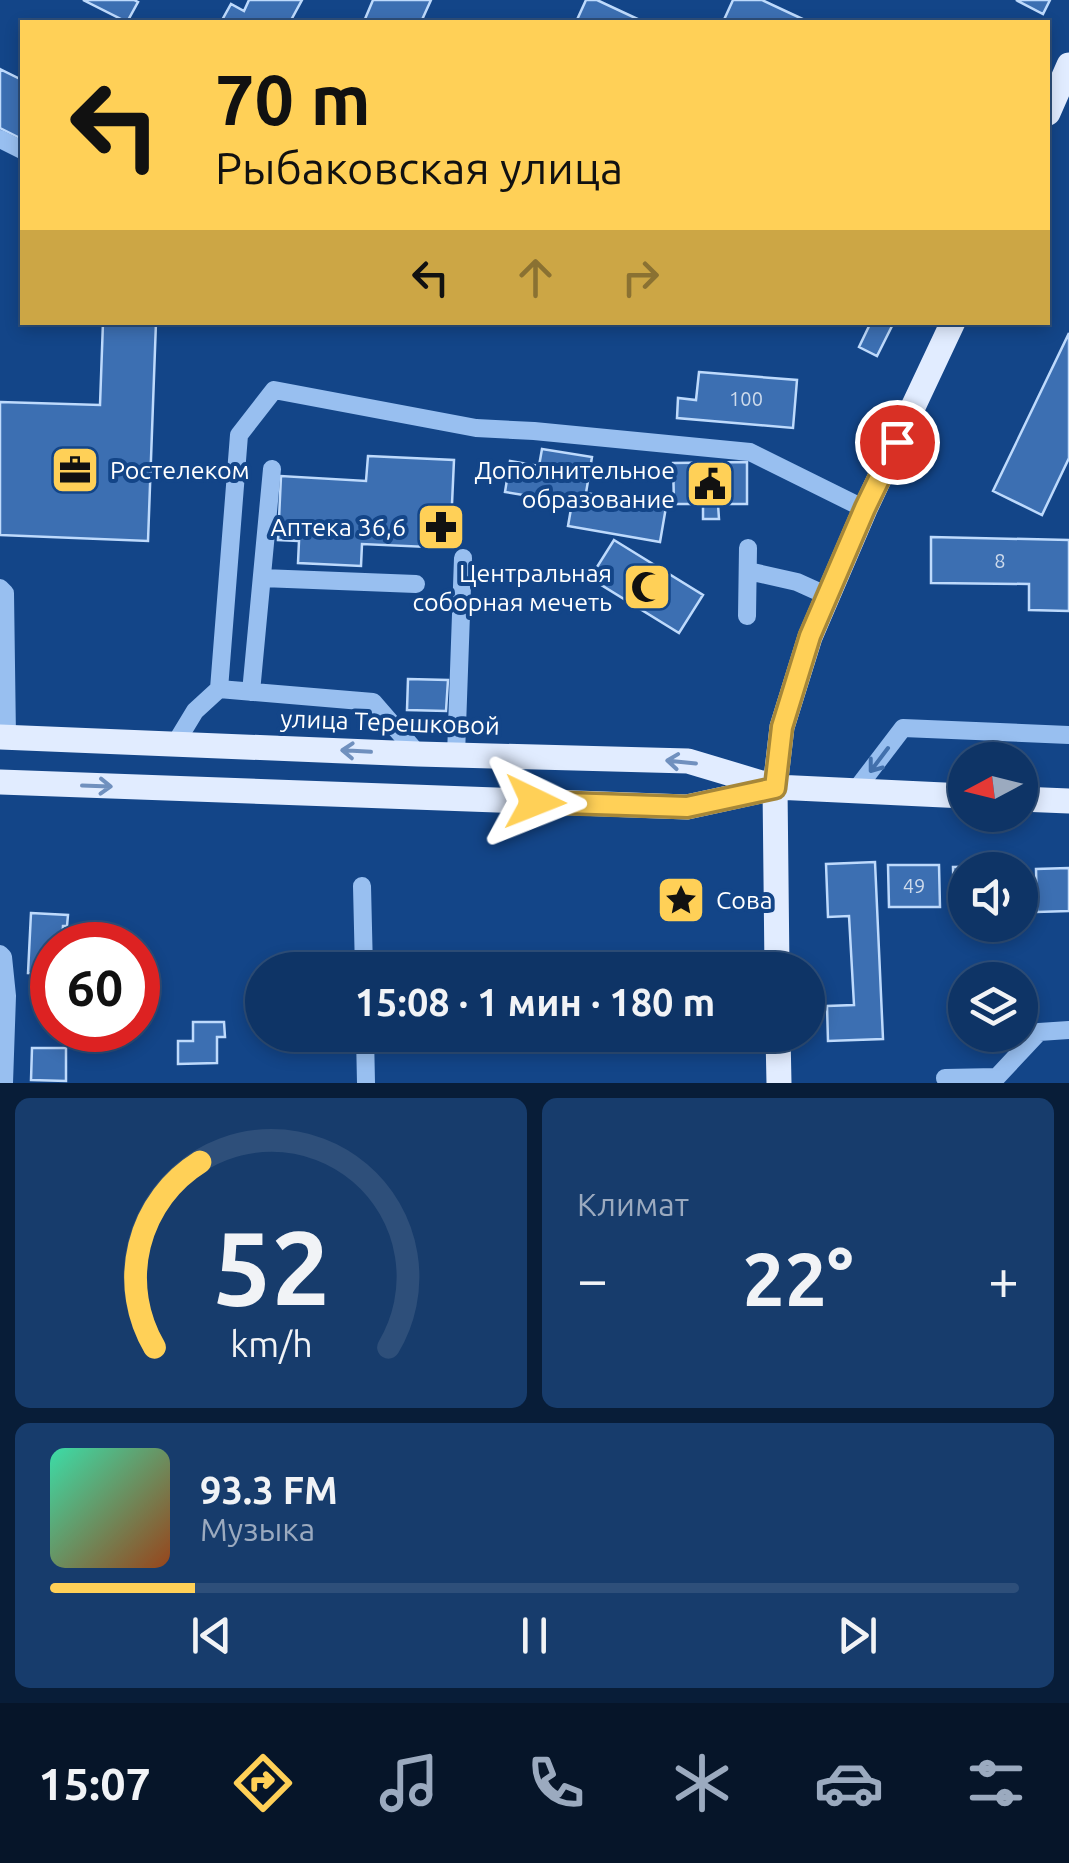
<!DOCTYPE html>
<html lang="ru">
<meta charset="utf-8">
<style>
body{margin:0;font-family:Ubuntu,sans-serif;background:#173c6c;color:#f1f3f6;height:100vh;display:flex;flex-direction:column;font-size:38px;white-space:nowrap}
*{box-sizing:border-box;margin:0}
p{font-size:32px;color:#9baabf}
.icon{flex:none;width:55px;height:55px;fill:none;stroke:currentColor;stroke-width:2;stroke-linecap:round;stroke-linejoin:round}
.map{position:relative;height:1083px;overflow:hidden}
.panel{display:flex;flex-direction:column;gap:15px;padding:15px;background:#081d38;flex:1}
.panel>*{flex:none}
.guide{position:absolute;left:20px;top:20px;width:1030px;height:305px;border-radius:0px;box-shadow:0 5px 15px #0003,0 0 0 2px #2e4f7a;background:#ffd057;color:#111;overflow:hidden}
.needle{width:65px;rotate:263deg}
.controls{position:absolute;left:948px;top:742px;display:grid;gap:20px}
.controls a{display:grid;place-items:center;width:90px;height:90px;border-radius:50%;background:#0e3466;box-shadow:0 5px 15px #0003,0 0 0 2px #2e4f7a;font-size:50px}
.speed{position:absolute;left:30px;top:922px;display:flex;gap:20px;font-size:50px;font-weight:700;text-align:center}
.speed>*{display:grid;place-content:center;width:130px;height:130px;border-radius:50%;background:#0e3466;box-shadow:0 5px 15px #0003,0 0 0 2px #2e4f7a;line-height:1}
.speed .limit{border:15px solid #d22;background:#fff;color:#111}
.pin{position:absolute;display:grid;place-items:center;width:85px;height:85px;color:#fff;margin:-42px;border:5px solid #fff;border-radius:50%;box-shadow:0 2px 10px #0007}
.me{position:absolute;width:110px;margin:-55px;rotate:92deg;stroke-linejoin:round;filter:drop-shadow(0 0 8px #0008)}
.turn{display:flex;align-items:center;gap:35px;height:210px;padding:0 30px;font-size:45px}
.turn .icon{width:130px;height:130px;stroke-width:2.5}
.turn b{display:block;font-size:70px;line-height:85px}
.lanes{display:flex;align-items:center;height:95px;padding:0 30px;background:#0003;justify-content:center;gap:50px;direction:ltr}
.lanes .off{opacity:.35}
.big{font-size:75px;font-weight:700;line-height:1.1}
.panel .widget{flex:1;display:flex;flex-direction:column;justify-content:center;gap:15px;min-width:0;padding:0 35px;border-radius:15px;background:#173c6c}
.panel .dial{align-items:center;gap:0}
.dial svg{height:260px;overflow:visible;fill:none;stroke:#2e4f7a;stroke-width:7;stroke-linecap:round;text-anchor:middle}
.dial text{fill:#f1f3f6;stroke:none}
.song{display:flex;align-items:center;gap:30px}
.cover{width:120px;height:120px;border-radius:15px;background:linear-gradient(135deg,hsl(160 70% 55%),hsl(20 70% 35%))}
.played{height:10px;border-radius:5px;background:linear-gradient(90deg,#ffd057 15%,#2e4f7a 15%)}
.keys{display:flex;justify-content:space-around;direction:ltr}
.heat{display:flex;justify-content:space-between;align-items:center;font-size:55px;direction:ltr}
.panel .tiles{flex:1;display:grid;gap:15px;grid-template-columns:1fr 1fr}
.widget:last-child{grid-column:span 2}
.trip{position:absolute;left:245px;top:952px;width:580px;height:100px;border-radius:50px;background:#0e3466;box-shadow:0 5px 15px #0003,0 0 0 2px #2e4f7a;font-weight:700;line-height:100px;text-align:center}
.tabs{display:flex;height:160px;justify-content:space-around;align-items:center;background:#061529;color:#9baabf}
.tabs .icon{width:70px;height:70px}
.tabs .on{color:#ffd057}
.tabs b{font-size:45px;color:#f1f3f6}
.map>svg:first-child{display:block}
.building{fill:#3c6fb2;stroke:#bedafc;stroke-width:2.5}
.lines{fill:none;stroke-linecap:round;stroke-linejoin:round}
.minor{stroke:#98bff0;stroke-width:18}
.major{stroke:#e1ecff;stroke-width:25}
.oneway{stroke:#7090be}
.oneway2{stroke:#4270ac}
.route-casing{stroke:#a68739;stroke-width:25}
.route{stroke:#ffd057;stroke-width:18}
.labels{text-anchor:middle;stroke-width:8;stroke-linejoin:round;paint-order:stroke}
.number-label{font-size:20px;fill:#cedbec}
.poi-label{font-size:25px;fill:#fff;stroke:#134588;text-anchor:end}
.street-label{font-size:25px;fill:#fff;stroke:#134588}
</style>
<div class="map">
<svg width="1069" height="1083" viewBox="0 0 1069 1083">
<rect width="100%" height="100%" fill="#134588"/>
<path class="building" d="M83,0H134L138,2L127,22Z
M249,0H302L290,22H221L231,4L244,11Z
M373,0H431L421,22H373L365,19Z
M586,0H597L644,22H576Z
M733,0H762L809,22H723Z
M1016,0H1050L1043,14Z
M0,69L22,80V139L0,128Z
M103,322H156L148,541L0,535V402L100,405Z
M871,322H894L877,356L859,347Z
M1069,333V458L1042,515L993,491Z
M699,372L797,380L793,428L677,418L678,398L696,400Z
M542,449L592,457L584,505L505,492L510,461L539,466Z
M368,456L454,460L450,548L362,544L361,566L298,563L299,541L278,540L281,476L366,481Z
M747,462V504H718L719,519H703V504H674L673,463Z
M586,493L666,507L660,542L568,526L572,503L584,505Z
M931,537L1069,540V611L1029,610V584L931,583Z
M614,540L703,595L679,633L590,578Z
M408,679L448,680L446,711L407,710Z
M875,862L883,1039L828,1041L827,1006L854,1005L849,916L828,917L826,864Z
M888,865H939L940,907H889Z
M1025,866L1026,912H1020V870H965V912L954,913L953,867Z
M1069,868V911L1037,912L1036,869Z
M31,913L68,915L67,926H63L62,945H52V974L28,973Z
M446,960L447,970H404V961Z
M193,1022H224L225,1037H217V1063L178,1064V1041H193Z
M409,1035H459V1051L427,1052V1049H409Z
M32,1048H66V1081L31,1080Z"/>
<g class="lines">
<path class="minor" d="M0,139L22,150
M748,571L797,582L828,596
M262,578L416,584
M0,588L5,593L7,737
M747,616L748,548
M219,689L373,702L418,754
M251,692L272,469
M175,744L195,711L219,689L239,435L274,390L476,428L534,431L750,452L865,509
M456,755L463,558
M855,791L903,728L1069,735
M362,886L364,970
M0,954L3,957L7,996L4,1083
M365,1035L366,1083
M945,1078L997,1077L1039,1032L1069,1030"/>
<path class="major" d="M1048,113L1069,65
M0,737L418,754L688,761L775,787L965,796
M0,782L687,807L770,789
M1020,799L1069,801
M777,970L775,787L782,727L810,637L865,509L953,322
M778,1035L779,1083"/>
</g>
<defs><path id="oneway-shaft" d="M-6 0H5M1.5-3L5.5 0L1.5 3" fill="none" stroke-width="1.6" stroke-linecap="round" stroke-linejoin="round" transform="scale(2.5)"/></defs>
<g class="oneway">
<use href="#oneway-shaft" transform="translate(356 751) rotate(-177)"/>
<use href="#oneway-shaft" transform="translate(681 762) rotate(-174)"/>
<use href="#oneway-shaft" transform="translate(97 786) rotate(2)"/>
</g>
<use class="oneway2" href="#oneway-shaft" transform="translate(879 760) rotate(127)"/>
<g class="lines">
<g class="route-casing">
<path id="route" d="M535,802L687,807L775,788L782,727L810,636L865,508L897,442"/>
</g>
<use href="#route" class="route"/>
</g>
<defs>
<g id="office-square" transform="scale(2.5)"><rect x="-9" y="-9" width="18" height="18" rx="4" fill="#ffd057" stroke="#134588"/><path d="M-6-3h4V-5.5h4V-3h4V5H-6ZM-1-4.5V-3h2v-1.5ZM-6 0V1H6V0Z" fill="#111"/></g>
<g id="civic-square" transform="scale(2.5)"><rect x="-9" y="-9" width="18" height="18" rx="4" fill="#ffd057" stroke="#134588"/><path d="M-.6-6.5H3V-4.5H.6V-3L4-1V1h2V6H-6V1h2V-1L-.6-3ZM-1.2 2.5V6h2.4V2.5Z" fill="#111"/></g>
<g id="pharmacy-square" transform="scale(2.5)"><rect x="-9" y="-9" width="18" height="18" rx="4" fill="#ffd057" stroke="#134588"/><path d="M-2-6h4v4h4v4h-4v4h-4v-4h-4v-4h4Z" fill="#111"/></g>
<g id="mosque-square" transform="scale(2.5)"><rect x="-9" y="-9" width="18" height="18" rx="4" fill="#ffd057" stroke="#134588"/><path d="M3.5-4.9A6 6 0 1 0 3.5 4.9A5 5 0 1 1 3.5-4.9Z" fill="#111"/></g>
<g id="sight-square" transform="scale(2.5)"><rect x="-9" y="-9" width="18" height="18" rx="4" fill="#ffd057" stroke="#134588"/><path d="M0-6L1.8-2.2L6-1.7L2.9 1.2L3.7 5.4L0 3.3L-3.7 5.4L-2.9 1.2L-6-1.7L-1.8-2.2Z" fill="#111"/></g>
</defs>
<g fill-rule="evenodd">
<use href="#office-square" x="75" y="470"/>
<use href="#civic-square" x="710" y="484"/>
<use href="#pharmacy-square" x="441" y="527"/>
<use href="#mosque-square" x="647" y="587"/>
<use href="#sight-square" x="681" y="900"/>
</g>
<g class="labels">
<g class="number-label">
<text x="746" y="406">100</text>
<text x="1000" y="568">8</text>
<text x="914" y="893">49</text>
</g>
<g class="poi-label">
<text x="110" y="479" text-anchor="start">Ростелеком</text>
<text x="675" y="479">Дополнительное<tspan x="675" dy="29">образование</tspan></text>
<text x="406" y="536">Аптека 36,6</text>
<text x="612" y="582">Центральная<tspan x="612" dy="29">соборная мечеть</tspan></text>
<text x="716" y="909" text-anchor="start">Сова</text>
</g>
<g class="street-label">
<text transform="translate(390 722) rotate(2)" y="9">улица Терешковой</text>
</g>
</g>
</svg>
<div class="controls">
<a><svg class="needle" viewBox="-14 -14 28 28"><path d="M0-13l5 13h-10z" fill="#e53935"/><path d="M0 13l5-13h-10z" fill="#9baabf"/></svg></a>
<a><svg class="icon" aria-label="sound" viewBox="0 0 24 24"><path d="M4 9h4l5-4v14l-5-4H4zM17 9q2 3 0 6"/></svg></a>
<a><svg class="icon" aria-label="layers" viewBox="0 0 24 24"><path d="M12 4l9 5-9 5-9-5zM3 14l9 5 9-5"/></svg></a>
</div>
<div class="speed"><div class="limit">60</div></div>
<div class="pin" style="left:897px;top:442px;background:#d93025"><svg class="icon" aria-label="arrive" viewBox="0 0 24 24"><path d="M6 21V4h12l-3 4 3 4H6"/></svg></div>
<svg class="me" style="left:535px;top:802px" viewBox="-20 -20 40 40"><path d="M0-17L14 15 0 8-14 15z" fill="#ffd057" stroke="#fff" stroke-width="4"/></svg>
<div class="trip">15:08 · 1 мин · 180 m</div>
<div class="guide">
<div class="turn"><svg class="icon" aria-label="left" viewBox="0 0 24 24"><path d="M17 20v-9H6M10 6l-5 5 5 5"/></svg><div><b>70 m</b>Рыбаковская улица</div></div>
<div class="lanes"><svg class="icon" aria-label="left" viewBox="0 0 24 24"><path d="M17 20v-9H6M10 6l-5 5 5 5"/></svg><svg class="icon off" aria-label="ahead" viewBox="0 0 24 24"><path d="M12 20V5M6 11l6-6 6 6"/></svg><svg class="icon off" aria-label="right" viewBox="0 0 24 24"><path d="M7 20v-9h11M14 6l5 5-5 5"/></svg></div>
</div>
</div>
<section class="panel">
<div class="tiles">
<div class="widget dial"><svg viewBox="0 0 100 80">
<path d="M14 69A42 42 0 1 1 86 69"/>
<path d="M14 69A42 42 0 0 1 28 12" stroke="#ffd057"/>
<text x="50" y="56" font-size="32" font-weight="700">52</text>
<text x="50" y="72" font-size="11">km/h</text>
</svg></div>
<div class="widget"><p>Климат</p>
<div class="heat"><a>−</a><b class="big">22°</b><a>+</a></div>
</div>
<div class="widget">
<div class="song"><i class="cover"></i><div><b>93.3 FM</b><p>Музыка</p></div></div>
<div class="played"></div>
<div class="keys"><svg class="icon" aria-label="previous" viewBox="0 0 24 24"><path d="M18 5L8 12l10 7zM5 5v14"/></svg><svg class="icon" aria-label="pause" viewBox="0 0 24 24"><path d="M8 5v14M16 5v14"/></svg><svg class="icon" aria-label="next" viewBox="0 0 24 24"><path d="M6 5l10 7-10 7zM19 5v14"/></svg></div>
</div>
</div>
</section>
<nav class="tabs">
<b>15:07</b>
<svg class="icon on" aria-label="directions" viewBox="0 0 24 24"><path d="M12 3l9 9-9 9-9-9zM9 14v-3h6M13 9l2 2-2 2"/></svg>
<svg class="icon" aria-label="music" viewBox="0 0 24 24"><path d="M9 18V5l10-2v13"/><circle cx="6" cy="18" r="3"/><circle cx="16" cy="16" r="3"/></svg>
<svg class="icon" aria-label="phone" viewBox="0 0 24 24"><path d="M5 4h4l2 5-3 2q2 4 5 5l2-3 5 2v4C11 20 4 13 5 4z"/></svg>
<svg class="icon" aria-label="climate" viewBox="0 0 24 24"><path d="M12 3v18M4 7l16 10M4 17L20 7"/></svg>
<svg class="icon" aria-label="car" viewBox="0 0 24 24"><path d="M5 17H2v-5l4-1 3-4h7l3 4 3 1v5h-3M9 17h6M6 11h13"/><circle cx="7" cy="17" r="2"/><circle cx="17" cy="17" r="2"/></svg>
<svg class="icon" aria-label="filters" viewBox="0 0 24 24"><path d="M4 7h16M4 17h16"/><circle cx="9" cy="7" r="2"/><circle cx="15" cy="17" r="2"/></svg>
</nav>
